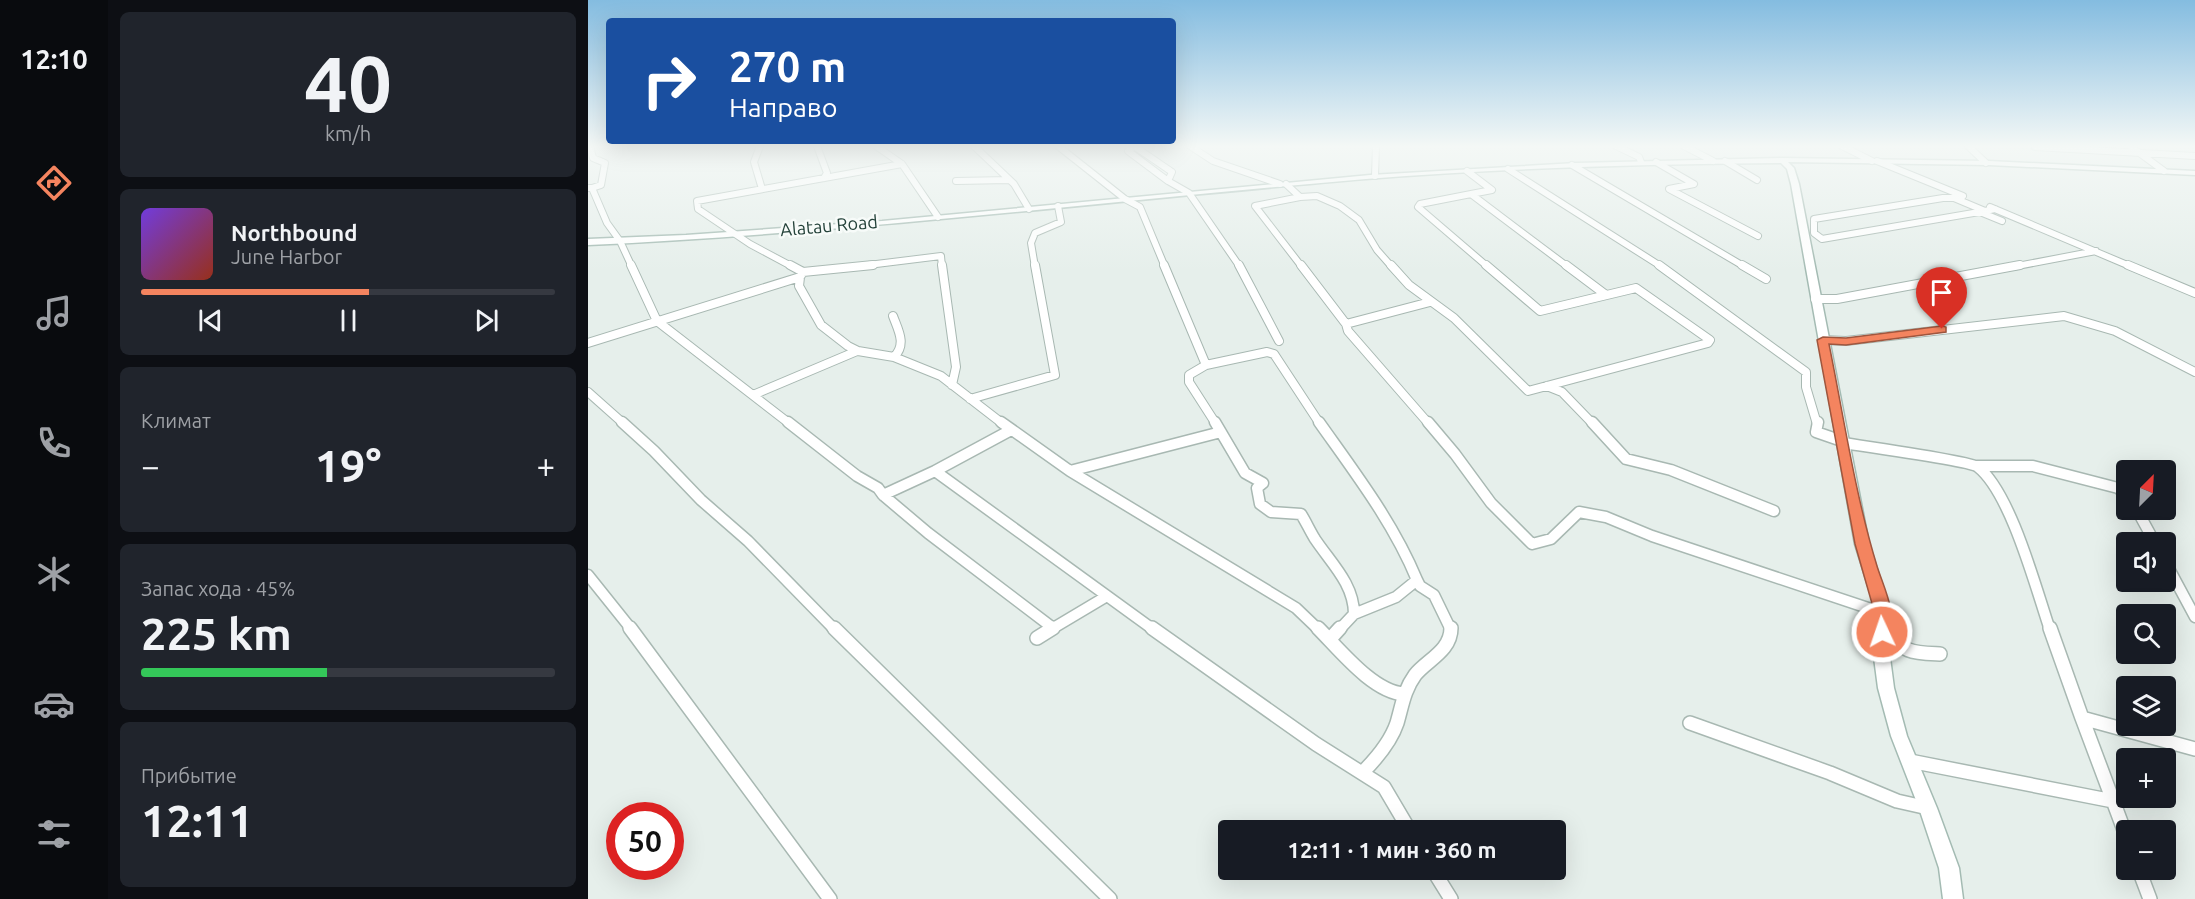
<!DOCTYPE html>
<html lang="ru">
<meta charset="utf-8">
<style>
body{margin:0;font-family:Ubuntu,sans-serif;background:#20242c;color:#f1f3f6;height:100vh;display:flex;flex-direction:column;font-size:22px;white-space:nowrap}
*{box-sizing:border-box;margin:0}
p{font-size:20px;color:#9ea1a6}
.icon{flex:none;width:33px;height:33px;fill:none;stroke:currentColor;stroke-width:2;stroke-linecap:round;stroke-linejoin:round}
.map{position:relative;flex:1;overflow:hidden}
.panel{display:flex;flex-direction:column;gap:12px;padding:12px;background:#0d0f14;width:480px}
.panel>*{flex:none}
.top-card{position:absolute;left:18px;top:18px;width:570px;height:126px;border-radius:6px;box-shadow:0 6px 24px #0002;background:#1a4fa0;color:#fff;overflow:hidden}
.needle{width:39px;rotate:24deg}
.controls{position:absolute;left:1528px;top:460px;display:grid;gap:12px}
.controls a{display:grid;place-items:center;width:60px;height:60px;border-radius:6px;background:#171b24;box-shadow:0 6px 24px #0002;font-size:30px}
.speed{position:absolute;left:18px;top:802px;display:flex;gap:12px;font-size:30px;font-weight:700;text-align:center}
.speed>*{display:grid;place-content:center;width:78px;height:78px;border-radius:50%;background:#171b24;box-shadow:0 6px 24px #0002;line-height:1}
.speed .limit{border:9px solid #d22;background:#fff;color:#111}
.pin{position:absolute;display:grid;place-items:center;width:51px;height:51px;color:#fff;margin:-62px -26px;border-radius:50% 50% 50% 0;rotate:-45deg;box-shadow:0 0 6px #0007}
.pin .icon{rotate:45deg}
.me{position:absolute;width:66px;margin:-33px;rotate:357deg;stroke-linejoin:round;filter:drop-shadow(0 0 4px #0008)}
.turn{display:flex;align-items:center;gap:21px;height:126px;padding:0 24px;font-size:27px}
.turn .icon{width:78px;height:78px;stroke-width:2.5}
.turn b{display:block;font-size:42px;line-height:51px}
.big{font-size:45px;font-weight:700;line-height:1.1}
.panel .card{flex:1;display:flex;flex-direction:column;justify-content:center;gap:9px;min-width:0;padding:0 21px;border-radius:9px;background:#20242c}
.panel .dial{align-items:center;gap:0}
.dial b{font-size:78px;line-height:1}
.song{display:flex;align-items:center;gap:18px}
.cover{width:72px;height:72px;border-radius:9px;background:linear-gradient(135deg,hsl(260 70% 55%),hsl(10 70% 35%))}
.played{height:6px;border-radius:3px;background:linear-gradient(90deg,#f4845f 55%,#363941 55%)}
.keys{display:flex;justify-content:space-around;direction:ltr}
.heat{display:flex;justify-content:space-between;align-items:center;font-size:33px;direction:ltr}
.charge{height:9px;border-radius:4px;background:linear-gradient(90deg,#34c759 45%,#363941 0)}
.trip{position:absolute;left:630px;top:820px;width:348px;height:60px;border-radius:6px;background:#171b24;box-shadow:0 6px 24px #0002;font-weight:700;line-height:60px;text-align:center}
main{display:flex;flex:1;min-height:0}
.tab-bar{display:flex;flex-direction:column;width:108px;justify-content:space-around;align-items:center;background:#090b0e;color:#9ea1a6}
.tab-bar .icon{width:42px;height:42px}
.tab-bar .active{color:#f4845f}
.tab-bar b{font-size:27px;color:#f1f3f6}
.map>svg:first-child{display:block}
.lines{fill:none;stroke-linecap:round;stroke-linejoin:round}
.minor-far3-casing{stroke:#a8b8b2;stroke-width:8}
.minor-far2-casing{stroke:#a8b8b2;stroke-width:10}
.minor-far1-casing{stroke:#a8b8b2;stroke-width:13}
.minor-casing{stroke:#a8b8b2;stroke-width:16}
.secondary-casing{stroke:#a4bbb3;stroke-width:3}
.minor-far3{stroke:#fff;stroke-width:6}
.minor-far2{stroke:#fff;stroke-width:8}
.minor-far1{stroke:#fff;stroke-width:10}
.minor{stroke:#fff;stroke-width:13}
.secondary{fill:#fff;fill-rule:evenodd}
.route{fill:#f4845f;stroke:#9f563e;stroke-width:1.5}
.labels{text-anchor:middle;stroke-width:5;stroke-linejoin:round;paint-order:stroke}
.far-street-label{font-size:18px;fill:#24423a;stroke:#f7fbf9}
</style>
<main>
<nav class="tab-bar">
<b>12:10</b>
<svg class="icon active" aria-label="directions" viewBox="0 0 24 24"><path d="M12 3l9 9-9 9-9-9zM9 14v-3h6M13 9l2 2-2 2"/></svg>
<svg class="icon" aria-label="music" viewBox="0 0 24 24"><path d="M9 18V5l10-2v13"/><circle cx="6" cy="18" r="3"/><circle cx="16" cy="16" r="3"/></svg>
<svg class="icon" aria-label="phone" viewBox="0 0 24 24"><path d="M5 4h4l2 5-3 2q2 4 5 5l2-3 5 2v4C11 20 4 13 5 4z"/></svg>
<svg class="icon" aria-label="climate" viewBox="0 0 24 24"><path d="M12 3v18M4 7l16 10M4 17L20 7"/></svg>
<svg class="icon" aria-label="car" viewBox="0 0 24 24"><path d="M5 17H2v-5l4-1 3-4h7l3 4 3 1v5h-3M9 17h6M6 11h13"/><circle cx="7" cy="17" r="2"/><circle cx="17" cy="17" r="2"/></svg>
<svg class="icon" aria-label="filters" viewBox="0 0 24 24"><path d="M4 7h16M4 17h16"/><circle cx="9" cy="7" r="2"/><circle cx="15" cy="17" r="2"/></svg>
</nav>
<section class="panel">
<div class="card dial"><b>40</b><p>km/h</p></div>
<div class="card">
<div class="song"><i class="cover"></i><div><b>Northbound</b><p>June Harbor</p></div></div>
<div class="played"></div>
<div class="keys"><svg class="icon" aria-label="previous" viewBox="0 0 24 24"><path d="M18 5L8 12l10 7zM5 5v14"/></svg><svg class="icon" aria-label="pause" viewBox="0 0 24 24"><path d="M8 5v14M16 5v14"/></svg><svg class="icon" aria-label="next" viewBox="0 0 24 24"><path d="M6 5l10 7-10 7zM19 5v14"/></svg></div>
</div>
<div class="card"><p>Климат</p>
<div class="heat"><a>−</a><b class="big">19°</b><a>+</a></div>
</div>
<div class="card"><p>Запас хода · 45%</p><b class="big">225 km</b><div class="charge"></div></div>
<div class="card"><p>Прибытие</p><b class="big">12:11</b></div>
</section>
<div class="map">
<svg width="1607" height="899" viewBox="0 0 1607 899">
<rect width="100%" height="100%" fill="#e6efeb"/>
<g class="lines">
<g class="minor-far3-casing">
<path id="minor-far3" d="M2,146L5,158L17,163L13,185L4,188
M172,146L166,162L174,189
M229,146L239,173L236,178
M386,146L426,184L441,209
M470,146L537,199L552,207L577,267
M546,146L584,172L580,181L601,193L652,267
M547,146L540,151L580,181
M602,146L625,161L692,184
M1028,146L1051,157L1053,162
M1096,146L1125,161
M1254,146L1284,161
M1380,146L1398,163
M1542,146L1576,171
M1447,147L1607,156
M1137,161L1169,180
M1289,161L1375,196
M1068,162L1106,184L1081,189L1170,236
M314,164L350,217
M984,165L1157,267
M920,169L1074,267
M879,171L904,190L883,194L980,267
M787,176L788,146
M368,181L421,180
M698,184L712,197L729,196L752,206L771,220L789,250L804,267
M0,188H4L19,223L32,241L44,267
M883,194L832,204L830,207L900,267
M712,197L667,206L714,267
M1355,198H1366L1397,211L1234,239L1226,233V219Z
M1402,207L1544,267
M1397,211L1407,209
M1392,212L1414,221
M205,267L162,244L110,209L109,201L314,164L288,146
M264,267L353,256L354,267
M447,267L443,243L447,233L473,222L470,206
M1424,267L1508,251"/>
</g>
<g class="minor-far2-casing">
<path id="minor-far2" d="M43,265L69,321L202,424
M354,265L368,367L364,385
M576,265L618,365
M651,265L691,341
M713,265L758,324L760,331L841,424
M803,265L821,285L866,318L940,391L1120,343L1122,340L1048,288L952,311L898,265
M978,265L1018,295
M1071,265L1218,372V387L1229,424
M1154,265L1178,279
M1540,265L1607,293
M215,272L285,265
M212,277L211,286L233,325L260,346L270,351L306,357L353,376L415,424
M1227,299H1249L1432,265
M305,316C310,330 319,344 306,357
M758,324L842,302
M1235,340L1258,341L1476,316L1527,331L1607,372
M0,343L212,277L215,272L202,265
M959,386L974,392L1005,424
M0,392L36,424
M165,395L269,351
M382,399L467,375L447,265
M628,424L601,382V375L618,365L679,352L686,354L732,424"/>
</g>
<g class="minor-far1-casing">
<path id="minor-far1" d="M34,422L66,451L113,500L160,541L247,630
M200,422L269,476L290,488L295,495L347,471L423,430
M413,422L482,471L708,608L731,630
M627,422L657,473L675,483L669,488L672,504L683,512L713,514C718,522 722,531 727,539C743,563 766,584 766,614L808,597L829,580C805,522 767,473 731,422
M840,422L867,454L903,503L944,544L963,539L991,512L1018,517L1064,536L1295,613L1302,630
M1004,422L1038,459L1083,470L1186,511
M1230,422L1228,432L1254,441
M1255,443C1274,446 1382,461 1390,467C1423,493 1448,589 1462,630
M1389,466H1445L1530,488L1539,495
M347,471L566,630
M482,471L633,432
M295,495L340,533L465,628
M1549,510L1567,543
M1578,563L1607,617
M0,575L44,630
M829,580L832,586L846,595L863,630
M462,630L519,596
M751,630L766,614"/>
</g>
<g class="minor-casing">
<path id="minor" d="M42,628L242,899
M246,628L522,899
M564,628L728,744L796,787L822,831
M730,628C752,650 785,692 816,694
M1301,628C1312,654 1328,653 1352,654
M1462,628L1494,718L1607,749
M449,638L465,628
M742,639L752,628
M1494,718L1539,838
M1102,723L1242,773L1309,801L1340,808
M1322,761L1525,801
M774,773C787,760 803,741 809,723C814,706 816,690 827,675C839,660 863,651 863,628
M845,870L863,899
M1551,870L1562,899"/>
</g>
<g class="secondary-casing">
<path id="secondary" d="M1194,158L1401,161L1607,171V175L1401,165L1200,162L1206,168L1211,184L1281,544L1303,614L1301,650L1306,688L1319,736L1349,808L1371,868L1375,899H1355L1351,868L1331,808L1303,736L1290,688L1285,650L1289,614L1267,544L1203,184L1199,169L1193,163C1054,164 916,168 778,179C519,201 260,233 0,245V239L98,235L294,221L782,175L988,163Z"/>
</g>
<use href="#minor-far3" class="minor-far3"/>
<use href="#minor-far2" class="minor-far2"/>
<use href="#minor-far1" class="minor-far1"/>
<use href="#minor" class="minor"/>
<use href="#secondary" class="secondary"/>
</g>
<linearGradient id="sky" x2="0" y2="1"><stop stop-color="#84bce0"/><stop offset="0.54" stop-color="#f4f8f6"/><stop offset="1" stop-color="#f4f8f6" stop-opacity="0"/></linearGradient>
<rect width="1607" height="271" fill="url(#sky)"/>
<path class="route" d="M1354,326L1358,327V332L1258,345L1241,344C1256,418 1267,494 1289,566C1295,586 1311,616 1300,637L1294,639L1288,637L1285,632L1287,614L1267,544L1229,340L1235,337L1258,338Z"/>
<g class="labels">
<g class="far-street-label">
<text transform="translate(241 226) rotate(-5)" y="6">Alatau Road</text>
</g>
</g>
</svg>
<div class="controls">
<a><svg class="needle" viewBox="-14 -14 28 28"><path d="M0-13l5 13h-10z" fill="#e53935"/><path d="M0 13l5-13h-10z" fill="#9ea1a6"/></svg></a>
<a><svg class="icon" aria-label="sound" viewBox="0 0 24 24"><path d="M4 9h4l5-4v14l-5-4H4zM17 9q2 3 0 6"/></svg></a>
<a><svg class="icon" aria-label="search" viewBox="0 0 24 24"><circle cx="10" cy="10" r="6"/><path d="M15 15l6 6"/></svg></a>
<a><svg class="icon" aria-label="layers" viewBox="0 0 24 24"><path d="M12 4l9 5-9 5-9-5zM3 14l9 5 9-5"/></svg></a>
<a>+</a>
<a>−</a>
</div>
<div class="speed"><div class="limit">50</div></div>
<div class="pin" style="left:1354px;top:329px;background:#d93025"><svg class="icon" aria-label="arrive" viewBox="0 0 24 24"><path d="M6 21V4h12l-3 4 3 4H6"/></svg></div>
<svg class="me" style="left:1294px;top:632px" viewBox="-20 -20 40 40"><circle r="17" fill="#f4845f" stroke="#fff" stroke-width="3"/><path d="M0-11L8 9 0 5-8 9z" fill="#fff"/></svg>
<div class="trip">12:11 · 1 мин · 360 m</div>
<div class="top-card">
<div class="turn"><svg class="icon" aria-label="right" viewBox="0 0 24 24"><path d="M7 20v-9h11M14 6l5 5-5 5"/></svg><div><b>270 m</b>Направо</div></div>
</div>
</div>
</main>
